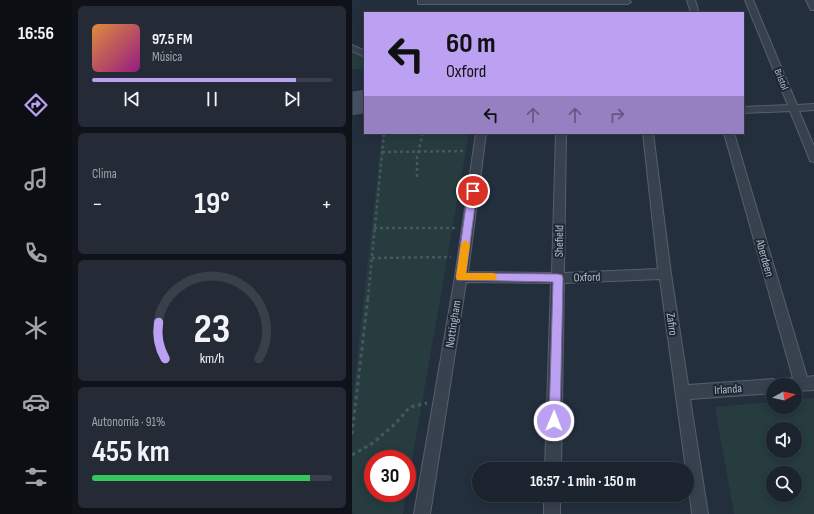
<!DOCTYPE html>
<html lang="es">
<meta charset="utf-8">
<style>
body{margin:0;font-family:"Sofia Sans Condensed",sans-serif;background:#242b36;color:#f1f3f6;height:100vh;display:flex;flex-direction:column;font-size:15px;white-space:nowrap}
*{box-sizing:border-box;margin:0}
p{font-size:13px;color:#a0a4aa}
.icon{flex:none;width:22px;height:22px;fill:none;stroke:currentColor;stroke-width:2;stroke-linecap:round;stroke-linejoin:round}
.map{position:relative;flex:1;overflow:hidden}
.sheet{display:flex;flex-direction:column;gap:6px;padding:6px;background:#0f1319;width:280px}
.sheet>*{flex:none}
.banner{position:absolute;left:12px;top:12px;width:380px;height:122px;border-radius:0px;box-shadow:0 2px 10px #0003,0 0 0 1px #39404a;background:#bca0f2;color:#111;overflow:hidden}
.needle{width:26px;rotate:82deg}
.fabs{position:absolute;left:414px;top:378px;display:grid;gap:8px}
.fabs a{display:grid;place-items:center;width:36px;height:36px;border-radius:50%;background:#1b232e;box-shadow:0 2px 10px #0003,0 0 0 1px #39404a;font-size:20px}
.speed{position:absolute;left:12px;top:450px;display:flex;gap:8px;font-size:20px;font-weight:700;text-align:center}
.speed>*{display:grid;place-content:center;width:52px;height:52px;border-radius:50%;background:#1b232e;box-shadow:0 2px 10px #0003,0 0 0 1px #39404a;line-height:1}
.speed .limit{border:6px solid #d22;background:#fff;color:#111}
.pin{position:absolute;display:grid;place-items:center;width:34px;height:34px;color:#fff;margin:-17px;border:2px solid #fff;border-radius:50%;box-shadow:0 1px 4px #0007}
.me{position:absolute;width:44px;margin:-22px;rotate:1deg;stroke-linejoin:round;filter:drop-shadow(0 0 3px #0008)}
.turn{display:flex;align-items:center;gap:14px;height:84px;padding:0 16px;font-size:18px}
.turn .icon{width:52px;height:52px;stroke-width:2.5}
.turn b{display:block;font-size:28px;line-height:34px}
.lanes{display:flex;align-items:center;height:38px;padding:0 16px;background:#0003;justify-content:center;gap:20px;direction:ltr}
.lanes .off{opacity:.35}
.big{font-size:30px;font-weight:700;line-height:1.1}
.sheet .widget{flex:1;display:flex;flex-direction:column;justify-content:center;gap:6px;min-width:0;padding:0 14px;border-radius:6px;background:#242b36}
.sheet .dial{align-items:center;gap:0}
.dial svg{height:104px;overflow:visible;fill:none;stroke:#39404a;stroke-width:7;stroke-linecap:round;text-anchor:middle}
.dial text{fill:#f1f3f6;stroke:none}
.song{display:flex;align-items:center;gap:12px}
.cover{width:48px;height:48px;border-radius:6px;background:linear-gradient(135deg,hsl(30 70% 55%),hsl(310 70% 35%))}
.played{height:4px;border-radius:2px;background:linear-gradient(90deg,#bca0f2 85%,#39404a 85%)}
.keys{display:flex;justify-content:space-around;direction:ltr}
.heat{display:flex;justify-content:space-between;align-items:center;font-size:22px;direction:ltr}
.charge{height:6px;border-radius:3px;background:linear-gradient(90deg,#34c759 91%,#39404a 0)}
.trip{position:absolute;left:120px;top:462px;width:222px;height:40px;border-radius:20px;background:#1b232e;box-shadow:0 2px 10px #0003,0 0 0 1px #39404a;font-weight:700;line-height:40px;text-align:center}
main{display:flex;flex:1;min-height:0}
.menu{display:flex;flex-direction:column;width:72px;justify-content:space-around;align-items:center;background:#0b0e12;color:#a0a4aa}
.menu .icon{width:28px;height:28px}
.menu .selected{color:#bca0f2}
.menu b{font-size:18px;color:#f1f3f6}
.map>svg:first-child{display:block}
.green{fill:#263c3f;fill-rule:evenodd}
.building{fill:#455162;stroke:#1f2835}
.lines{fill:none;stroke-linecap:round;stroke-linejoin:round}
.street-casing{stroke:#565f6c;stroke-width:2}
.path-far1{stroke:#44595c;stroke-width:2.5;stroke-dasharray:3 3;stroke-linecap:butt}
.path{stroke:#44595c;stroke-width:3;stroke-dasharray:3.5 3.5;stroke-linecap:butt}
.street{fill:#38414e;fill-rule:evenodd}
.route{fill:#bca0f2;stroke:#7a689d}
.slow{fill:#f59e0b}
.labels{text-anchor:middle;stroke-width:4;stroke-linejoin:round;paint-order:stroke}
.far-street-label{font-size:10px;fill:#b4bcc9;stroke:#1d2633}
.street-label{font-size:12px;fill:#b4bcc9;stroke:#1d2633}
</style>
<main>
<nav class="menu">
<b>16:56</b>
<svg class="icon selected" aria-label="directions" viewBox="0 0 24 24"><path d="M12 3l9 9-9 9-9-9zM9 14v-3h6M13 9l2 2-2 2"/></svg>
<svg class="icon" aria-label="music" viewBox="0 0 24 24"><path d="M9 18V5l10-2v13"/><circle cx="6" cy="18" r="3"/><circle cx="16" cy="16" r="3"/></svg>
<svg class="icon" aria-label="phone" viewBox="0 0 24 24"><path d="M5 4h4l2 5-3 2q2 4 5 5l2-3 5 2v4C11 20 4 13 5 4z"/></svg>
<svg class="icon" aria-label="climate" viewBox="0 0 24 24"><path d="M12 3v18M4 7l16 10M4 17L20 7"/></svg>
<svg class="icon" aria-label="car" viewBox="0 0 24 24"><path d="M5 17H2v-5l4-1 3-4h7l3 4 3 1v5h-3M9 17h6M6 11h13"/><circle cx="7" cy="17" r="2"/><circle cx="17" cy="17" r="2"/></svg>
<svg class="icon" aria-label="filters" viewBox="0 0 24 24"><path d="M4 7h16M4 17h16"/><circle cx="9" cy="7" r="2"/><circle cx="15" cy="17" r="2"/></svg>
</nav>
<section class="sheet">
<div class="widget">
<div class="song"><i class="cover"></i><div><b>97.5 FM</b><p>Música</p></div></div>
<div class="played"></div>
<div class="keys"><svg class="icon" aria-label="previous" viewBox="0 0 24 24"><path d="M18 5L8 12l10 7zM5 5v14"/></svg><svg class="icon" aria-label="pause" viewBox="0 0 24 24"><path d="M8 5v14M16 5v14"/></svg><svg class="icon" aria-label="next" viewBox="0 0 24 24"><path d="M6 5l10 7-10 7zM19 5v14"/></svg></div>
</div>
<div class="widget"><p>Clima</p>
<div class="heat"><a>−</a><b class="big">19°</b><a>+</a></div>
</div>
<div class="widget dial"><svg viewBox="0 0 100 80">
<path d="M14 69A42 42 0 1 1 86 69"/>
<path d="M14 69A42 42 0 0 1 9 41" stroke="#bca0f2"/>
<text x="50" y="56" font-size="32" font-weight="700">23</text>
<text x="50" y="72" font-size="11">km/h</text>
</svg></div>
<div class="widget"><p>Autonomía · 91%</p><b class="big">455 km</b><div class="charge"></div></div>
</section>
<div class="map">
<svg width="462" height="514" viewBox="0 0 462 514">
<rect width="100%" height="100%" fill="#242f3e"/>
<path class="green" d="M0,52L13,58V69H0Z
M30,133H117L55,489V459H21V493H54L51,514H5L0,513V407Z
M462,398V514H382L363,407L421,402V407H443V400ZM421,429H443V451H421ZM421,473H443V495H421Z"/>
<path class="building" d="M13,89V114L0,116V91Z"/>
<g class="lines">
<g class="street-casing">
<path id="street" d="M66,0H276L279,2L275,4H66Z
M335,0H343L347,13H339Z
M393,0H401L445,105L462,104V110L447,111L462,146V162L458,161L457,158L438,111L391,113V107L436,105Z
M454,0H462V10H459Z
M0,45L13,51V57L0,51Z
M124,133H134L116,272L200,273L204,133H214L212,273L306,269L291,133H301L319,274L336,385L421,379L426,381L427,384L429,380L441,378L372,133H382L455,377L462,376V390L443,391V385H421V393L338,399L356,514H340L335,469H334L308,279L212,283L209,469H193L199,283L114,282L78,514H62L103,277Z
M192,495H208V514H192Z"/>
</g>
<path class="path-far1" d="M30,152L114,151
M65,177V157L71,133
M22,228H105
M20,258L99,257
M16,298L32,133"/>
<path class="path" d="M0,434L16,297
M0,455L21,443L43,424L58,407L75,403"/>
<use href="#street" class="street"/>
</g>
<path class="route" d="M121,188L125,191L114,273L206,274L210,275L211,278L208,421L206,425L202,427L199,425L197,421L201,282L105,280L104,277L116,191Z"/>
<path class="slow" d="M113,240L118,244L114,273H141L144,274L145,277L144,280H105L104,277L109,244Z"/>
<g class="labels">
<g class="far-street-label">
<text transform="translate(430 79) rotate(68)" y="4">Bristol</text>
</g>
<g class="street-label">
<text transform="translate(207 241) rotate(-89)" y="4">Shefield</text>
<text transform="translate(413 258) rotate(74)" y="4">Aberdeen</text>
<text transform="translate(235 277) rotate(-2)" y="4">Oxford</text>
<text transform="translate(101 324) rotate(-81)" y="4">Nottingham</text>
<text transform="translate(320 324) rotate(82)" y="4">Zafiro</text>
<text transform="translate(376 389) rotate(-4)" y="4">Irlanda</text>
</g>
</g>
</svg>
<div class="fabs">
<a><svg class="needle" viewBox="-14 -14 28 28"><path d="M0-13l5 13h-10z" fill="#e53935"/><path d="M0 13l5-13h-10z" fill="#a0a4aa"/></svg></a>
<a><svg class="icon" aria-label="sound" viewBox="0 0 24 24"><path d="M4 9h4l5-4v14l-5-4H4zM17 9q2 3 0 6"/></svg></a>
<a><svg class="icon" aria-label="search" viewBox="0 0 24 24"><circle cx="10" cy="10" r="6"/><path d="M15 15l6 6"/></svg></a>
</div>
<div class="speed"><div class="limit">30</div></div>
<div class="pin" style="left:121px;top:191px;background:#d93025"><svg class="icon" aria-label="arrive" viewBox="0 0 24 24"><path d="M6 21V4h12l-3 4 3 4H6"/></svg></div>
<svg class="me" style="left:202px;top:421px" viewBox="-20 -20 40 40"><circle r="17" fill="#bca0f2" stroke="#fff" stroke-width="3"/><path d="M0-11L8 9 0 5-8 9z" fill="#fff"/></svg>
<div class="trip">16:57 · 1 min · 150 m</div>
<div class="banner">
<div class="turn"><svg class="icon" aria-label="left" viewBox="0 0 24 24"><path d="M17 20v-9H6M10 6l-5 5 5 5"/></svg><div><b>60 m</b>Oxford</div></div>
<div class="lanes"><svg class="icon" aria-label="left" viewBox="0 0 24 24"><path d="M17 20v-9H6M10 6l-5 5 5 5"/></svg><svg class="icon off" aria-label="ahead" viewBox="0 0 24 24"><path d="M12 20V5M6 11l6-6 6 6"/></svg><svg class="icon off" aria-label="ahead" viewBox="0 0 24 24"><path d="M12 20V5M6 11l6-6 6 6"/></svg><svg class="icon off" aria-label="right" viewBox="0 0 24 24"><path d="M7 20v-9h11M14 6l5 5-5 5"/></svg></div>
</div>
</div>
</main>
